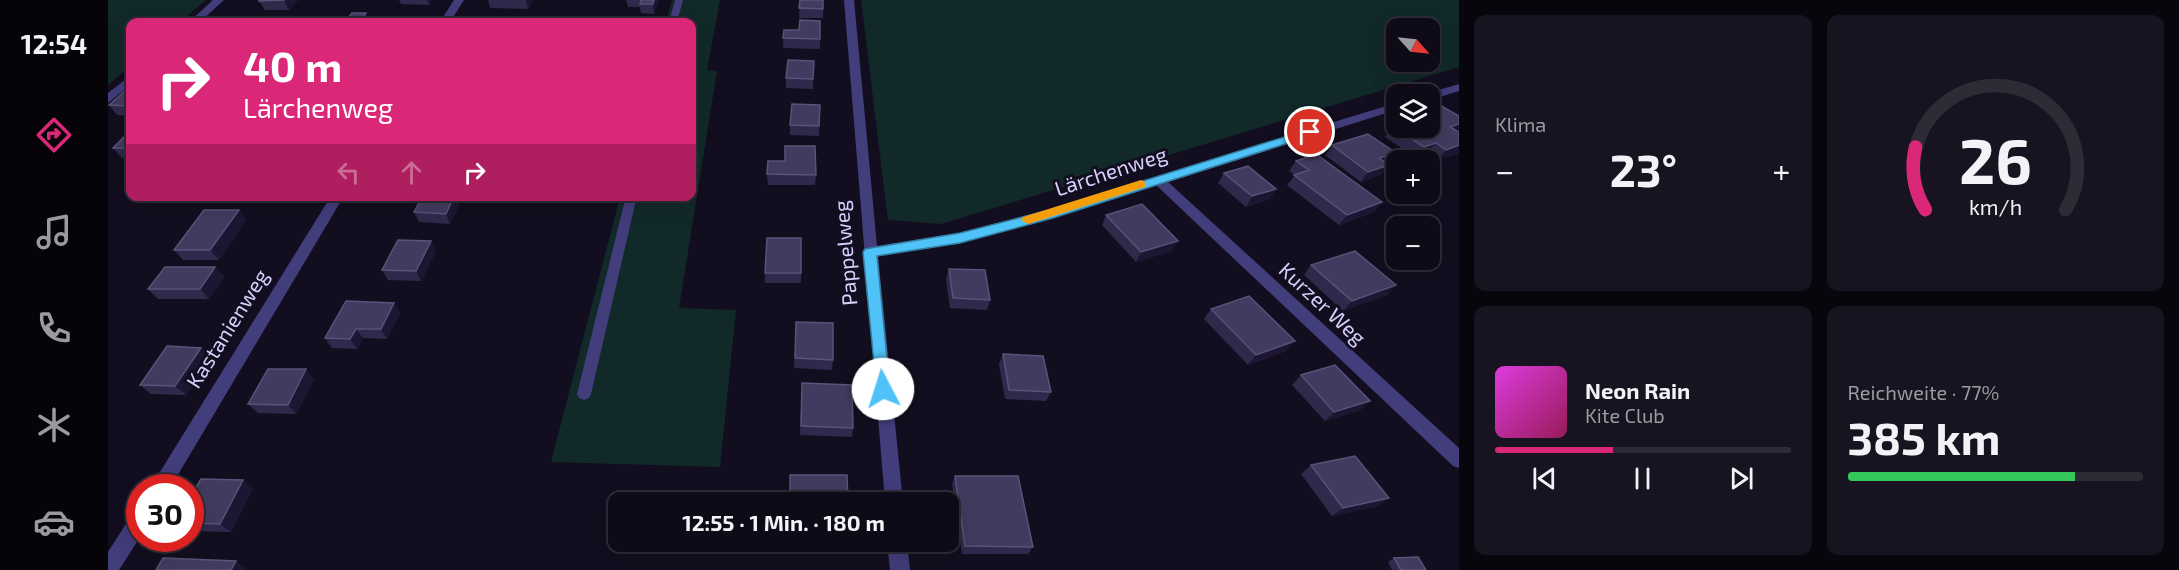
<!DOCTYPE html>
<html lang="de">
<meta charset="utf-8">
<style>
body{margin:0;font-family:"Exo 2",sans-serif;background:#171320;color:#f1f3f6;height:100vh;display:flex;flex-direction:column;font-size:22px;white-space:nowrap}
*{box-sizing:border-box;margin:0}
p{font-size:20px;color:#9b9aa1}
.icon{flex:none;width:33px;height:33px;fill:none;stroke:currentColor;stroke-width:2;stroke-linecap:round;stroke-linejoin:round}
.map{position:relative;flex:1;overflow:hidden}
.panel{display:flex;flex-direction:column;gap:15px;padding:15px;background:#08060d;width:720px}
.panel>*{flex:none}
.hud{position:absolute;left:18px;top:18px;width:570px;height:183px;border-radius:12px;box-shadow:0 6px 24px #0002,0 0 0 2px #2e2b36;background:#db2777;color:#fff;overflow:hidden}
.needle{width:39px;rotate:117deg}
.tools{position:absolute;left:1278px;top:18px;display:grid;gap:12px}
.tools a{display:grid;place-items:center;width:54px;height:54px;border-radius:12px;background:#0e0a17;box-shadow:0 6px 24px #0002,0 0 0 2px #2e2b36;font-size:30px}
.speed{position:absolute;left:18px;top:474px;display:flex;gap:12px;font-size:30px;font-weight:700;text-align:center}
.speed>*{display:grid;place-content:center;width:78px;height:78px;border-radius:50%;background:#0e0a17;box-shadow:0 6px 24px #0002,0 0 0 2px #2e2b36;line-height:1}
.speed .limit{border:9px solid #d22;background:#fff;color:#111}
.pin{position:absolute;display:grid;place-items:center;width:51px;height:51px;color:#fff;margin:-26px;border:3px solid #fff;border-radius:50%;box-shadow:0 2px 6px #0007}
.me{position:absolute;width:66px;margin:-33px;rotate:355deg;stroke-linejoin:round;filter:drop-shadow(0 0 4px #0008)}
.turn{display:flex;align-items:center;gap:21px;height:126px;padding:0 18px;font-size:27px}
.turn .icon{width:78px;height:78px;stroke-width:2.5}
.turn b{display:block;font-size:42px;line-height:51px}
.lanes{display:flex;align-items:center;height:57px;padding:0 18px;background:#0003;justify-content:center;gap:30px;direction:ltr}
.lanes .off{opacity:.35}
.big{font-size:45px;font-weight:700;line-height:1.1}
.panel .card{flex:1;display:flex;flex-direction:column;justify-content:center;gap:9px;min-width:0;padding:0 21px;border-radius:12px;background:#171320}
.panel .dial{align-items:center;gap:0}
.dial svg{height:156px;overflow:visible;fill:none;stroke:#2e2b36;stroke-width:7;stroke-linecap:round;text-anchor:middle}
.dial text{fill:#f1f3f6;stroke:none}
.song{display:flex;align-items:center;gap:18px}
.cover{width:72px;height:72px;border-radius:9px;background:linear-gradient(135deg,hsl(300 70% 55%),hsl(330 70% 35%))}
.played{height:6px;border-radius:3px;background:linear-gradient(90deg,#db2777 40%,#2e2b36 40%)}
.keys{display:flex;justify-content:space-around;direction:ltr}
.heat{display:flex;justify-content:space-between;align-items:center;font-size:33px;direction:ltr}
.charge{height:9px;border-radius:4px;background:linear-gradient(90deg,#34c759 77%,#2e2b36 0)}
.panel .tiles{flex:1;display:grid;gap:15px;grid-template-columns:repeat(2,1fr)}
.trip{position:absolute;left:500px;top:492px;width:351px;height:60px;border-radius:12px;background:#0e0a17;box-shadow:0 6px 24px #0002,0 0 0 2px #2e2b36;font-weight:700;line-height:60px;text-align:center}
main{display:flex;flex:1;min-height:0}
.dock{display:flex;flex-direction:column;width:108px;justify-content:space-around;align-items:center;background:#060409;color:#9b9aa1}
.dock .icon{width:42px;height:42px}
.dock .current{color:#db2777}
.dock b{font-size:27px;color:#f1f3f6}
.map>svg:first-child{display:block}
.green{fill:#122929;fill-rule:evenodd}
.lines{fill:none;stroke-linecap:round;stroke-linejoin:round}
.lane{fill:#423d7b;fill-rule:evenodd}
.street{fill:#423d7b;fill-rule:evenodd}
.wall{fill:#31294c}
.shaded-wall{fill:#1d1632}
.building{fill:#423b5f;stroke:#5a5278;stroke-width:1.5}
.route{fill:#4fc3f7;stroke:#337fa1;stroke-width:1.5}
.slow{fill:#f59e0b}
.labels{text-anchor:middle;stroke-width:6;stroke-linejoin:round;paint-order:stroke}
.street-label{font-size:21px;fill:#d7d0fc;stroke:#120e1f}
</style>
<main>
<nav class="dock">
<b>12:54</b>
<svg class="icon current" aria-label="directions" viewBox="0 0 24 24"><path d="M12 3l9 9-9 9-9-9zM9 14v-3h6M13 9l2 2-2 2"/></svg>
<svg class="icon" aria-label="music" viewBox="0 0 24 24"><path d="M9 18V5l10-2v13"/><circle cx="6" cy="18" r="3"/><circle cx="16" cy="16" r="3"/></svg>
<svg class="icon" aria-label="phone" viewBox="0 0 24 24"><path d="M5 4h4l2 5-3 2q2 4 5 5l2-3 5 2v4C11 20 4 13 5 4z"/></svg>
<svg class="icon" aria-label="climate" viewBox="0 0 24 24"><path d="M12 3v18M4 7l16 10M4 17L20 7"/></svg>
<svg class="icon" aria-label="car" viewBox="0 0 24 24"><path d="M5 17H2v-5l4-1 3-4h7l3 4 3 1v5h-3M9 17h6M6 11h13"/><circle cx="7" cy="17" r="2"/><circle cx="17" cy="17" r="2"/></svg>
</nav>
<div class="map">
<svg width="1351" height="570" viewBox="0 0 1351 570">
<rect width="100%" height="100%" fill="#120e1f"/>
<path class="green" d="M0,0H98L72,22H22V66L0,85Z
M564,0H612L599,70L609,71L571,308L628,310L612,467L443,462L512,197L584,196V22H558Z
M753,0H1351V67L833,224L780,220ZM1288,28H1322V62H1288Z"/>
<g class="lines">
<path class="lane" d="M567,0H575L569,22H561Z
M518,196H529L483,394L481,398L476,400L471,398L469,394Z"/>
<path class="street" d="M105,0H116L92,22H81Z
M346,0H356L342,22H332Z
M736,0H746L769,246L852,233L942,209L1288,103V110L1060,182L1351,448V468L1345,466L1048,185L950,216L852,243L770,256L795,502H777Z
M22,76V85L0,103V93Z
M1351,84V91L1322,100V94H1317Z
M223,196H236L62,488H42Z
M32,510V537L11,570H0V552L25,513Z
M779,542H799L802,570H782Z"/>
</g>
<path class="wall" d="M190,0L181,10H157L151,1Z
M291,0H324L321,5L293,4Z
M380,0H425L420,9L382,8Z
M518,0H551L546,14L533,13L532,7H520Z
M692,0H715V18H691Z
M712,21V49L675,48L676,30H691Z
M706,61L705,89L678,88V78Z
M22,89V116L9,115L1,105Z
M712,105L711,136L682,135V125Z
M1351,116V131L1350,132L1351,153L1329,160L1319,153L1307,157L1277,137L1285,127Z
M1224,145L1280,163L1278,164L1281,165L1273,175L1253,182L1217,155Z
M5,148H22V158H14Z
M1188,161L1274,202L1266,212L1231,225L1179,185L1187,175L1181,171Z
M1116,173L1162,199L1138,207L1110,183Z
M659,174L708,175L707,185H660Z
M115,196H175L172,201H118Z
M355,197L342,224L311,222L306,212Z
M131,210L138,220L111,260H75L66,250Z
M998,215L1064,251L1028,262L994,225Z
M693,238V283H657V273Z
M328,251L313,281L280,280L274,270Z
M1203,265L1288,285L1279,295L1235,311L1196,275Z
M107,267L116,277L101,299H50L40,289Z
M841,269L882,300L879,310L842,308L838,279Z
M286,303L292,313L279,339L255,338L249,349L224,348L217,338Z
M1103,309L1178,351L1140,365L1096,319Z
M688,322L725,360L724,370L686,368Z
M93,348L103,357L78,395L43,394L32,385Z
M895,354L943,392L938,401L897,399L891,364Z
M1193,375L1262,401L1252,410L1217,421L1184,385Z
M206,379L188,414L150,413L140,404Z
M694,383L745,428L744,437L692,435Z
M1203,465L1281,498L1269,506L1224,516L1193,474Z
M847,476L925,547L920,554H854L844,484Z
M145,488L123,532L82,531V497Z
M1286,558L1318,570H1284L1280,562Z"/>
<path class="shaded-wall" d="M177,0H190L181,10L176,1Z
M319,0H324L321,5Z
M418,0H425L420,9Z
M546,0H551L546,14L545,4Z
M258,13L262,22H251Z
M1351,124V131L1334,137L1342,127Z
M1328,143L1319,153L1307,157L1316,147Z
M1351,145V153L1329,160L1338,150Z
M1288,153L1280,163L1263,169L1271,158Z
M1281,165L1273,175L1253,182L1260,172Z
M1168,189L1162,199L1138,207L1144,196Z
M168,196H175L172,201Z
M346,196L355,197L342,224L338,214Z
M1274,202L1266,212L1231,225L1239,215Z
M131,210L138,220L111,260L102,250Z
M323,241L328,251L313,281L308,271Z
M1070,241L1064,251L1028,262L1033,252Z
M107,267L116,277L101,299L92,289Z
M1288,285L1279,295L1235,311L1244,301Z
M286,303L292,313L279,339L273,329Z
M248,329L255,338L249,349L242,339Z
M1187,341L1178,351L1140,365L1148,355Z
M93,348L103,357L78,395L67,386Z
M198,369L206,379L188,414L180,405Z
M1262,401L1252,410L1217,421L1226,412Z
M135,480L145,488L123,532L112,524Z
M1281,498L1269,506L1224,516L1235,508Z
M128,561L139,569L138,570H123Z"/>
<path class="building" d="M152,0H177L151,1Z
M533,0H546L545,4H532Z
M692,0H715V9L691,8Z
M244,13H258L251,22H237Z
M692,20L712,21V39L675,38L676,30H691Z
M680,60L706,61L705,79L678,78Z
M19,89H22V106L1,105Z
M684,104L712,105L711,126L682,125Z
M1330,104L1351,116V124L1342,127L1351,132V145L1338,150L1328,143L1316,147L1285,127L1288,126V128H1322V106Z
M22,131V148H5Z
M1260,134L1288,153L1271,158L1281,165L1260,172L1224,145Z
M677,146H707L708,175L659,174L660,161H677Z
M1208,154L1274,202L1239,215L1186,175L1201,170L1188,161Z
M1140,166L1168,189L1144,196L1116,173Z
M315,196H346L338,214L306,212Z
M1034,204L1070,241L1033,252L998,215Z
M96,210H131L102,250H66Z
M659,238H693V273H657Z
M290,240L323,241L308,271L274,270Z
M1247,251L1288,285L1244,301L1203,265Z
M57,267H107L92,289H40Z
M841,269L877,270L882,300L845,298Z
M1141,296L1187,341L1148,355L1103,309Z
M238,301L286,303L273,329H248L242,339L217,338Z
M688,322L725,323V360L687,358Z
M59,346L93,348L67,386L32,385Z
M895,354L935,356L943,392L901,390Z
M1227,365L1262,401L1226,412L1193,375Z
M160,369H198L180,405L140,404Z
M694,383L744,385L745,428L693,426Z
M1247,456L1281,498L1235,508L1203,465Z
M682,475H739L740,502H682Z
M847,476H910L925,547L857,546Z
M93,479L135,480L112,524L82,523V497Z
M1310,557L1318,570H1293L1286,558Z
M55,558L128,561L123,570H48Z"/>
<path class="route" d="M1202,129L1205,130V135L945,218L852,243L769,256L782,389L780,393L775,395L769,393L755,252L757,249L852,233L942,210Z"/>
<path class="slow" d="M1033,180L1037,182V187L920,224L913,220L915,217Z"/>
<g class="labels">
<g class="street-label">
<text transform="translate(1003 172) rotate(-18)" y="7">Lärchenweg</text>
<text transform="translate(738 253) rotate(-95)" y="7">Pappelweg</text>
<text transform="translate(1214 304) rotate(43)" y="7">Kurzer Weg</text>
<text transform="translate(120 329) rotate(-58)" y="7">Kastanienweg</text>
</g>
</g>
</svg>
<div class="tools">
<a><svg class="needle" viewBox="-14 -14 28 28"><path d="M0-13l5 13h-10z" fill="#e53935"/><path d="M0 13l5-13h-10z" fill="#9b9aa1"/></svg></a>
<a><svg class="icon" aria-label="layers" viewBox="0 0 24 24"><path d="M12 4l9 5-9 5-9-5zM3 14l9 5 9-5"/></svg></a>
<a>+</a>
<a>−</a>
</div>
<div class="speed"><div class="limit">30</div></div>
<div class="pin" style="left:1202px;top:132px;background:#d93025"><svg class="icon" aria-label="arrive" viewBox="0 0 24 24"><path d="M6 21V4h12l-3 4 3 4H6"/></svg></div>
<svg class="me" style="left:775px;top:389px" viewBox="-20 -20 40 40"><circle r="19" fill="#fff"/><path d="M0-13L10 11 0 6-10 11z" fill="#4fc3f7"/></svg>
<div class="trip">12:55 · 1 Min. · 180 m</div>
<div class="hud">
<div class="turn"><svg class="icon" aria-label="right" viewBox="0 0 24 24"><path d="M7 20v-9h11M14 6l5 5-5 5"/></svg><div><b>40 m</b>Lärchenweg</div></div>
<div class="lanes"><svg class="icon off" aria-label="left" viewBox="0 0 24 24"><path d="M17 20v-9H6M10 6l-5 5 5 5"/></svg><svg class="icon off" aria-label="ahead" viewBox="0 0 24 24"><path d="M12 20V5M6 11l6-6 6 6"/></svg><svg class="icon" aria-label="right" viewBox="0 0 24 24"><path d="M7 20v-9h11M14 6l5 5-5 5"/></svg></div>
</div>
</div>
<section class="panel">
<div class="tiles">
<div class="card"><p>Klima</p>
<div class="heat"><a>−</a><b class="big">23°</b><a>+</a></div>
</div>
<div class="card dial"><svg viewBox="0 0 100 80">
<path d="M14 69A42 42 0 1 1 86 69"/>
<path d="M14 69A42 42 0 0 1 9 37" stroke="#db2777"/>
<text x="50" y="56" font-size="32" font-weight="700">26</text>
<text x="50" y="72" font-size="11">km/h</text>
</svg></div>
<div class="card">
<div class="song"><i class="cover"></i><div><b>Neon Rain</b><p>Kite Club</p></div></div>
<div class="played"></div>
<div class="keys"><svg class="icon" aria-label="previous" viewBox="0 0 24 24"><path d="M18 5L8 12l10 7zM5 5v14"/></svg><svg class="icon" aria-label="pause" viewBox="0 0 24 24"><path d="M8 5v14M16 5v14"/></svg><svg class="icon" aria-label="next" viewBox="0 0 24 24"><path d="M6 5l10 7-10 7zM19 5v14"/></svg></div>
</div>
<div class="card"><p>Reichweite · 77%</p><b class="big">385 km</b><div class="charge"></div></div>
</div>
</section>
</main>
